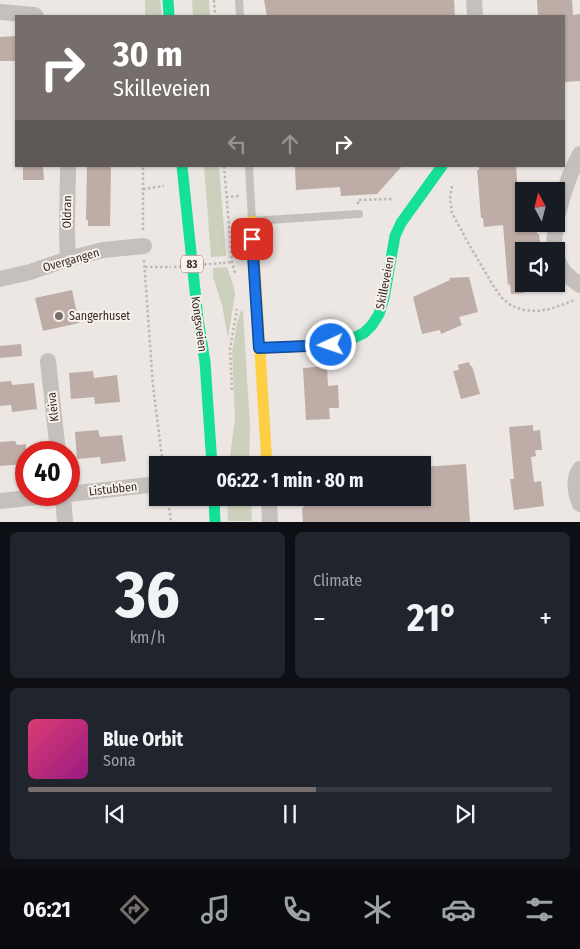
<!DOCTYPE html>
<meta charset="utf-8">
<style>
body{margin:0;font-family:"Fira Sans Condensed",sans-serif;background:#20242c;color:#f1f3f6;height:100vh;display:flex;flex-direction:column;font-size:19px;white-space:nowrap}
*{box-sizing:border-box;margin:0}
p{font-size:16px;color:#9ea1a6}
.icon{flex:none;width:28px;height:28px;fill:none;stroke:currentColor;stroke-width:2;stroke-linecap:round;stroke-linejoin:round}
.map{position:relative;height:522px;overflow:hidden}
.panel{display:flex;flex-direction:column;gap:10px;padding:10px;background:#0d0f14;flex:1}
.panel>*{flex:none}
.top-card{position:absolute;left:15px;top:15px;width:550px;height:152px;border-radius:0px;box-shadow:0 1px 4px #0004;background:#766e6b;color:#fff;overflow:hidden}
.needle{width:32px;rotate:353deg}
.tools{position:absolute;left:515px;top:182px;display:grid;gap:10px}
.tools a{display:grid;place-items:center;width:50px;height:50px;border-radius:0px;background:#171b24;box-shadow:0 1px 4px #0004;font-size:25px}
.speed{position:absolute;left:15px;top:441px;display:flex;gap:10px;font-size:25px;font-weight:700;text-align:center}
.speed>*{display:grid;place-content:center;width:65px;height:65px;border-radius:50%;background:#171b24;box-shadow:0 1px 4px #0004;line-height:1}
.speed .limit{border:8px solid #d22;background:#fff;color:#111}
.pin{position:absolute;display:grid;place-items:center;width:42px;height:42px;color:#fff;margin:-21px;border-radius:10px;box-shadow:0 2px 8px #0006}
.me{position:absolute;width:55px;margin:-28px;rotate:267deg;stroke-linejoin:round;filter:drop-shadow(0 0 4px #0008)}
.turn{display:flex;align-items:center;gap:18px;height:105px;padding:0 15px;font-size:22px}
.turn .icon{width:65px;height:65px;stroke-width:2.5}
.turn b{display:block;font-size:35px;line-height:42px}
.lanes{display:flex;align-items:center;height:48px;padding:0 15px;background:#0003;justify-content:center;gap:25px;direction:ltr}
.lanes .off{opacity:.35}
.big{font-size:38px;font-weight:700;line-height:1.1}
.panel .widget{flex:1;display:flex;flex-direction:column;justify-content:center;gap:8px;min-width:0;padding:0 18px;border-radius:8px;background:#20242c}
.panel .dial{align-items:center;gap:0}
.dial b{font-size:65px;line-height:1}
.song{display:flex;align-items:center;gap:15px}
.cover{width:60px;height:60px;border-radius:8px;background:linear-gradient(135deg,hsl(340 70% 55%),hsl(310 70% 35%))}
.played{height:5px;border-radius:2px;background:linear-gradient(90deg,#766e6b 55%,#363941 55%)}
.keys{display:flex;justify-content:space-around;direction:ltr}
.heat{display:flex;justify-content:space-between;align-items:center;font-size:28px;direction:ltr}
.panel .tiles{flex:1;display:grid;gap:10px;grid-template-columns:1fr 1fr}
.widget:last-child{grid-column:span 2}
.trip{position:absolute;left:149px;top:456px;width:282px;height:50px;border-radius:0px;background:#171b24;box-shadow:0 1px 4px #0004;font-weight:700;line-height:50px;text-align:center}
.tabs{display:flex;height:80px;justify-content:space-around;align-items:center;background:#090b0e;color:#9ea1a6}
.tabs .icon{width:35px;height:35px}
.tabs .selected{color:#766e6b}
.tabs b{font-size:22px;color:#f1f3f6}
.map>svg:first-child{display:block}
.green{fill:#ced0be}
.building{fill:#beaca6}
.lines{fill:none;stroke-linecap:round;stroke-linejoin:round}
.path{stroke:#beb8b4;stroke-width:2.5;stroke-dasharray:2.5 2.5;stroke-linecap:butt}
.lane{stroke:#c5c0bc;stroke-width:8}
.street{stroke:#c5c0bc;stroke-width:16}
.fast{stroke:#16e098;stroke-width:11}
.slow{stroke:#ffcf43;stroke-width:11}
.path-bridge{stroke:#beb8b4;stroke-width:2.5;stroke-dasharray:2.5 2.5;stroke-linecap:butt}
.route-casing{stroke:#114b97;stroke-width:12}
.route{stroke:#1a73e8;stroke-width:9}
.poi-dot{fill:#766e6b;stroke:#f8f2eb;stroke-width:2}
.labels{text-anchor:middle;stroke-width:4;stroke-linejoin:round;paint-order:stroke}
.shield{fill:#f8f2eb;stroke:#706864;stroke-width:1}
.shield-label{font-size:11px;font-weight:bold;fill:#362d2a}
.street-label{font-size:12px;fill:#362d2a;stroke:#f8f2eb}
.poi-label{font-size:12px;fill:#362d2a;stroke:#f8f2eb;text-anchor:start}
</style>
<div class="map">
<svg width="580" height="522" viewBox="0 0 580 522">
<rect width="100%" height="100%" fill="#ece7e3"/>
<path class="green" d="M145,0H160L162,16H145Z
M192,0H209L210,16H193Z
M204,166H219L226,256L211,257Z
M227,267L233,284L235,294L228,338L222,305L213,277V268Z
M241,310L243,312L250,426L249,465H229L235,418L232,352L237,323Z
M227,498H251L252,521H228Z"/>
<path class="building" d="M264,0H454L455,16H267Z
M537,0H572L573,15L580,14V81L564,82V16H538Z
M16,36V61H0V37Z
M23,166H43L44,180H23Z
M87,166H111L110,226H88V220H86Z
M295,166H402L377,194L341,196L340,187L296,190Z
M479,166H516L518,192H521L524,224H536L537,234H539L541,250H538V251H524V293L511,294L510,284L508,285L503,225L484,227L483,218H481L478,180L477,170H479Z
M469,277L478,312L459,317L462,325L441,334L440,330L422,334L413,297L450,280L449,278Z
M72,290L79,323L43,331L35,298Z
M21,344L22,356L0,358V346Z
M469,362L471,367L472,366L480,394L461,399L453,371L459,370L458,365Z
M327,366L328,386L338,385L339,408H329L330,419L306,420L303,368Z
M93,371L94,378L117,375L120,402L95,404L94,397L71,399L69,373Z
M11,381L12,385L34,383L37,409L12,412L11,405L0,406V382Z
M533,425V431L540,430L542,450H535L536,456L531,457L534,482L541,481L544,506L514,510L510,479H514L509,427Z
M98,430L100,437L122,435L126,461L101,464L100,457L77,459L75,432Z
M15,441L17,445L26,444V464L0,466V442Z
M466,464L470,522H303L302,509L309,498H422V467Z"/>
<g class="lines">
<path class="path" d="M214,0L215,16
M224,166L232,262L235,273
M452,186L450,198L452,213L470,246L494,287L502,298L512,306L524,310L537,311L550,309L575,300
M143,189L164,186
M226,197L240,196
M358,204V200L390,199L394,200
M143,230V166
M144,260L153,386L163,465
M223,263L232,262
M145,267H171
M232,390L230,349L237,309
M168,498L171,522"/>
<path class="lane" d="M239,0L240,16
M249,166L252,221L359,214"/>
<path class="street" d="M474,0L475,16
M0,12L34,15L36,16
M556,221C562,198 568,176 580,154
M556,251L554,244L556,224
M556,253C560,271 566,275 580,285
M68,259L67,232L68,166
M0,279L30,272L68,259L103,250L144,246
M48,361L58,452
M580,469C573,479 575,493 580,504
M69,494L158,484
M63,495L65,522
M269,498L270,522
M0,501L55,495"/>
<path class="fast" d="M168,0L169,16
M182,166L198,319L205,362L212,465
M259,348L331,345L345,342L364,333L372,325L379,314L384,298L395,236L401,223L442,166
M214,498L215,522"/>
<path class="slow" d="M252,221L267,465"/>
<path class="path-bridge" d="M174,267L223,263"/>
</g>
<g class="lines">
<g class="route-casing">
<path id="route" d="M252,239L259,348L331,345"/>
</g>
<use href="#route" class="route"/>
</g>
<circle class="poi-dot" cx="59" cy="316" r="5"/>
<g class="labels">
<rect class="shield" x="181" y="255.5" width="22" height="17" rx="4"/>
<g class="shield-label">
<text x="192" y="268">83</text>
</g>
<g class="street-label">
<text transform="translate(67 212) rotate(-89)" y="4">Oldran</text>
<text transform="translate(71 260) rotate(-16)" y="4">Overgangen</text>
<text transform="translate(385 283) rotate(-79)" y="4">Skilleveien</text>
<text transform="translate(199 324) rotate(82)" y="4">Kongsveien</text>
<text transform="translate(53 407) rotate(-96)" y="4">Kleiva</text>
<text transform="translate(113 489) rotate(-6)" y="4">Listubben</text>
</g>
<g class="poi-label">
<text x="69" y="320">Sangerhuset</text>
</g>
</g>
</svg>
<div class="tools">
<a><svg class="needle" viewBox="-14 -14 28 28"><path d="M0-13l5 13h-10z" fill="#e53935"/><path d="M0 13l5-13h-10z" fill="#9ea1a6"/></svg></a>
<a><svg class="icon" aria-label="sound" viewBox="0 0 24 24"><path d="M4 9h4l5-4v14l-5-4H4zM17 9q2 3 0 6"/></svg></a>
</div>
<div class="speed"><div class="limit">40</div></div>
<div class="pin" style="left:252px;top:239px;background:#d93025"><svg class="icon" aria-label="arrive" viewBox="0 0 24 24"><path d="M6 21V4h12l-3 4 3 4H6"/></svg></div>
<svg class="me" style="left:331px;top:345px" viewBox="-20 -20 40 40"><circle r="17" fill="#1a73e8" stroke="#fff" stroke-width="3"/><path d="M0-11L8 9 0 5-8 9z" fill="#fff"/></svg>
<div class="trip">06:22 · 1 min · 80 m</div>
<div class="top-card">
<div class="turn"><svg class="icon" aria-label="right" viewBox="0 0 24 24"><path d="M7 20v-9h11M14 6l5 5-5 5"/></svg><div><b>30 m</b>Skilleveien</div></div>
<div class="lanes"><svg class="icon off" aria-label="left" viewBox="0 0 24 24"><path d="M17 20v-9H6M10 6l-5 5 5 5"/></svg><svg class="icon off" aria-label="ahead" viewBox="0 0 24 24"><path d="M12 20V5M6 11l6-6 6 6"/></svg><svg class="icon" aria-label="right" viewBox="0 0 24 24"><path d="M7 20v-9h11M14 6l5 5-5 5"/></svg></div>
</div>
</div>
<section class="panel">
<div class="tiles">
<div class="widget dial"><b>36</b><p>km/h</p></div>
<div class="widget"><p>Climate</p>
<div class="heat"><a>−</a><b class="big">21°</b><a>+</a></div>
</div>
<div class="widget">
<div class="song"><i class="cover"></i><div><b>Blue Orbit</b><p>Sona</p></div></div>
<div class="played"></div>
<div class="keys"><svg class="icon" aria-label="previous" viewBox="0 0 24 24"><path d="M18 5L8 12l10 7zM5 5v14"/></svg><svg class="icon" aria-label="pause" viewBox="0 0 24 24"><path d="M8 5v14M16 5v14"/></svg><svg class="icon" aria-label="next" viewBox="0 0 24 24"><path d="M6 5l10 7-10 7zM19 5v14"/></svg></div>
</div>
</div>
</section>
<nav class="tabs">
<b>06:21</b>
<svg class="icon selected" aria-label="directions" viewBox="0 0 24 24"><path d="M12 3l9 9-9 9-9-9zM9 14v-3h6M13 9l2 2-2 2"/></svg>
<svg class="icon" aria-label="music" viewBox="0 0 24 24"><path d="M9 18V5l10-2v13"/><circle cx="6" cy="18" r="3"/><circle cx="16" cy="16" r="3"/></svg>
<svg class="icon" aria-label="phone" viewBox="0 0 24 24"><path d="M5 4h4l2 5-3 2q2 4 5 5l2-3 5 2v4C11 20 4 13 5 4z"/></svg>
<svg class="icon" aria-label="climate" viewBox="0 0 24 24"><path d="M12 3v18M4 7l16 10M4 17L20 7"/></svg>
<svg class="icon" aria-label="car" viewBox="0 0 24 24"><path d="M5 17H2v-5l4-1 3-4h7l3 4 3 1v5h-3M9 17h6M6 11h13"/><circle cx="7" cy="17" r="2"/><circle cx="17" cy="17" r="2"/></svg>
<svg class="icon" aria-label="filters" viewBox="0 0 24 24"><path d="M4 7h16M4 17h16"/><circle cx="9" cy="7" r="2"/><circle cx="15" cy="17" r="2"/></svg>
</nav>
